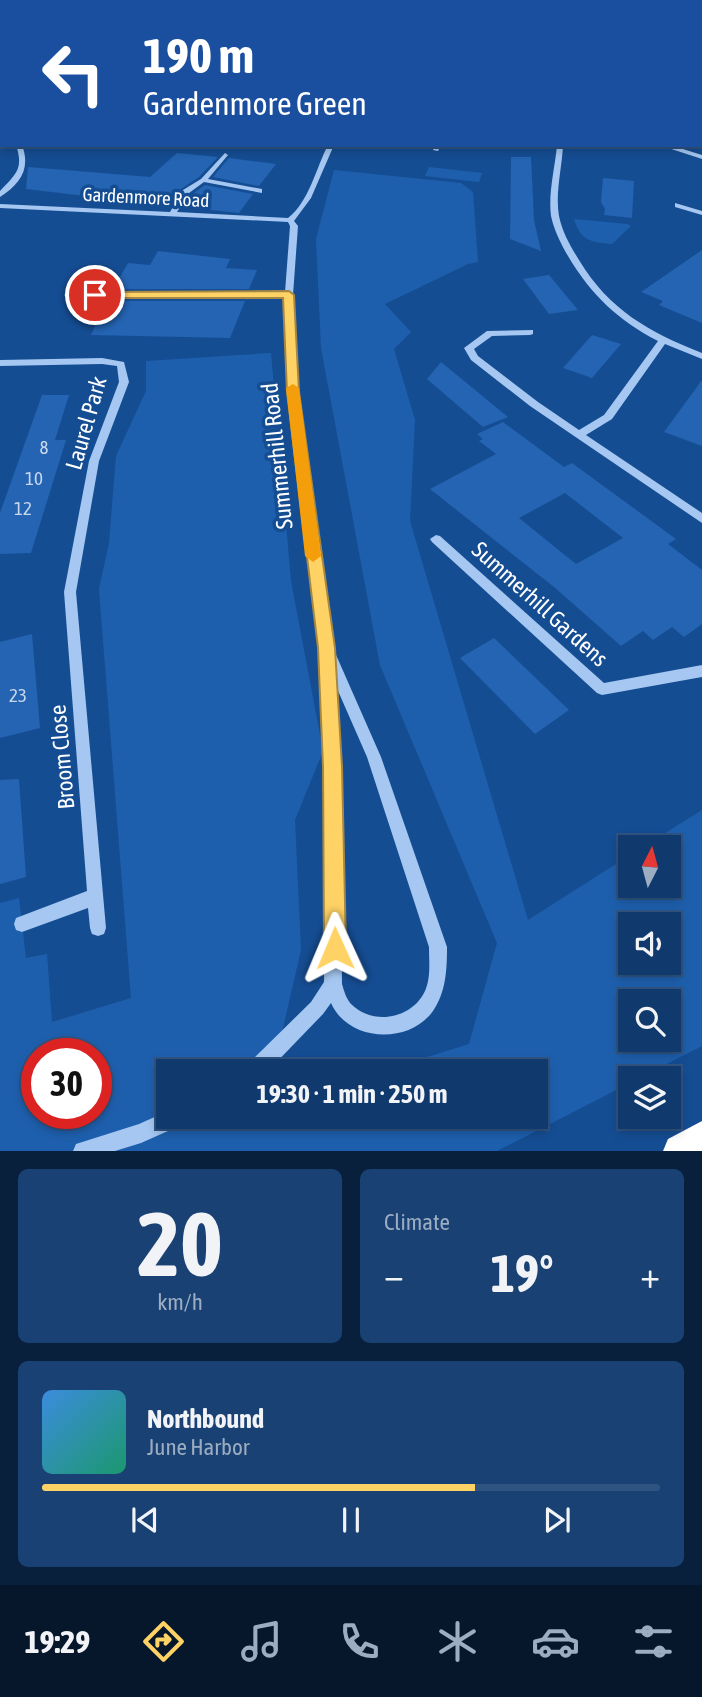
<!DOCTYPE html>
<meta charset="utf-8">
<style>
body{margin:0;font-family:"Asap Condensed",sans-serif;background:#194173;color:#f1f3f6;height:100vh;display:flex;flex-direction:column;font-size:26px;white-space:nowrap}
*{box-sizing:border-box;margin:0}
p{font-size:23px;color:#9cadc2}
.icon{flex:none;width:38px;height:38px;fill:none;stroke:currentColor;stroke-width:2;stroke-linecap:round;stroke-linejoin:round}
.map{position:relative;height:1151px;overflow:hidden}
.drawer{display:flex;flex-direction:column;gap:18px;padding:18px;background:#09203c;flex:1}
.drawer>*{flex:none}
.hud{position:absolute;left:0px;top:0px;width:704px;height:147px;box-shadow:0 4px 10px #0003,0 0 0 2px #305481;background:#1a4fa0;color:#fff;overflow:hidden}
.needle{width:46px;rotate:6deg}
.tools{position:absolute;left:618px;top:835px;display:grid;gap:14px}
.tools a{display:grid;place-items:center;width:63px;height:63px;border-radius:0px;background:#103a6e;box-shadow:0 4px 10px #0003,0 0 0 2px #305481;font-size:35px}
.speed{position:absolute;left:21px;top:1038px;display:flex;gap:14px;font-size:35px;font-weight:700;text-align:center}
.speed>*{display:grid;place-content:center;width:91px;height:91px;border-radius:50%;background:#103a6e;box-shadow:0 4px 10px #0003,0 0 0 2px #305481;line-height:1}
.speed .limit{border:10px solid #d22;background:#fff;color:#111}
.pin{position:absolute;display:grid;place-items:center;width:60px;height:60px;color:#fff;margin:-30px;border:4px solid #fff;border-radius:50%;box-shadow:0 2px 7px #0007}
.me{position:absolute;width:77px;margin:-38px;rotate:359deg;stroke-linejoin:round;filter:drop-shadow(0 0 5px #0008)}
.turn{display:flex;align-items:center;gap:24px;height:147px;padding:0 28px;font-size:32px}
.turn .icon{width:91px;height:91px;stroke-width:2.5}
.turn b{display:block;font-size:49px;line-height:60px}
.big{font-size:52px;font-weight:700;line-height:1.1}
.drawer .tile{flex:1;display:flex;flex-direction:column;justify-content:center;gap:10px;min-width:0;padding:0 24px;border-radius:10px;background:#194173}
.drawer .dial{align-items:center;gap:0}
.dial b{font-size:91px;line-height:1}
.song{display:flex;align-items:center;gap:21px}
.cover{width:84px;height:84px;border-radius:10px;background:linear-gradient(135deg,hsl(210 70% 55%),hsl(160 70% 35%))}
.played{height:7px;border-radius:4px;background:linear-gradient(90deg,#ffd265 70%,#305481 70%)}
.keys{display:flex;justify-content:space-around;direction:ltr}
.heat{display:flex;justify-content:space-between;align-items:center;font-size:38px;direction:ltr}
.drawer .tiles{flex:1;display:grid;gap:18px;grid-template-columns:1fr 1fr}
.tile:last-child{grid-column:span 2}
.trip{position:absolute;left:156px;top:1059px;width:392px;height:70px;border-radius:0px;background:#103a6e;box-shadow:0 4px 10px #0003,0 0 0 2px #305481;font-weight:700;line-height:70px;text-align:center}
.tabs{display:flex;height:112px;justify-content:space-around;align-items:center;background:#06172c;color:#9cadc2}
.tabs .icon{width:49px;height:49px}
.tabs .selected{color:#ffd265}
.tabs b{font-size:32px;color:#f1f3f6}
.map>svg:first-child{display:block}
.green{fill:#1e5fad;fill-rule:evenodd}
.building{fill:#2464b2;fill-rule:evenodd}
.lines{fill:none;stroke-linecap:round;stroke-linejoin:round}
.minor{fill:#a5c7f1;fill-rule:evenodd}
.highway{fill:#fff;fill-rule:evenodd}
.route{fill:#ffd265;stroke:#a68842;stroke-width:2}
.slow{fill:#f59e0b}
.labels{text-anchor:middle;stroke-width:7;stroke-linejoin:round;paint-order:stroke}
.far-street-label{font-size:19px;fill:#fff;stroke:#154d93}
.number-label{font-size:19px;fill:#c8d8ec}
.street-label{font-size:23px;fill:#fff;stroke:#154d93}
</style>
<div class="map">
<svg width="702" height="1151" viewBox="0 0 702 1151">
<rect width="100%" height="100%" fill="#154d93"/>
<path class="green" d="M429,167L482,173L479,182L425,176Z
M334,170L461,183L473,192L478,262L468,264L385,304L411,332L394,349L415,420L410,521L528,920L630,855V886H668V847H643L702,810V1046L639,1078H630V1083L497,1151H0V903L19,898L26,958L47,954L52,1022L131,998L99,589L109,543L116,456L146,391V361L271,353L291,581L323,751L295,820L301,950L273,1071H168V1116H536V1071H382L469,1044L497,943L380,665L321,348L316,239ZM630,924H668V962H630ZM630,1001H668V1040H630ZM37,1054H96V1113H37Z
M574,219L627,224L631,226L612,244C590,242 581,241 574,219Z"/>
<path class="building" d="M177,153L218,157L199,177L181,189L171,206L26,189L28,167L150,177Z
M511,157H531L534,220L541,251L510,239Z
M229,158L276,164L259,186L213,177Z
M603,178L634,181L632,218L604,215L605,209L601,202Z
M205,185L253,194L239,213L183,207L191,195Z
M702,250V323L659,305L663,301L641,292Z
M158,251L230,259L226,268L257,270L249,289H113L128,263L150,265Z
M549,275L578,310L549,314L523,279Z
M106,301H245L230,338L91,335Z
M592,335L621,344L592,378L563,368Z
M441,362L508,417L483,427L427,379Z
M702,380V446L664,432Z
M42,395H69L55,440H66L31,553L0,554V513Z
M503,422L564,467L572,463L676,539L668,544L702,570V624L684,637L672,627L653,640L643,631L621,646L554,587L430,489L496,454L479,441L483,439L477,434ZM565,493L583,507L623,538L576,564L519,518Z
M32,634L40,728L0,738V642Z
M494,638L518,661L569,710L535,734L460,658Z
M19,779L26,877L0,884V780Z"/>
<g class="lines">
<path class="minor" d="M89,0H94L88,2Z
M0,35H2V39H0Z
M2,87V91L0,92V88Z
M16,145H22C31,169 20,184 0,197V191C16,174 24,169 16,145Z
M328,145H334L311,198L294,221L298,226L293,295L298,392L333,648L381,757L447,947C447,970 446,992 433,1011C409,1045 348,1042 331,1003L323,1014L268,1071H246L248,1064L311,1002L324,982L326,767L319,648L288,392L285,298H68L64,295L68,292H92L98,277L102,275L106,277L100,292H285L290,226L288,222L0,208V204L170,212L183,190L201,179L225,153L228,155L208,179L262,189V193L204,182L189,193L177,212L288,218C309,202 316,168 328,145ZM335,684L367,757L429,947C429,961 431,978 425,991C412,1019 373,1026 351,1004C346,998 344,991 342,984L340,767Z
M435,145H441L438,151L433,150Z
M557,145H563C562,168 555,193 559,216C562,232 571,247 579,260C609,310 649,332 702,353V359L665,344L612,419L586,435L702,513V523L530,406L471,360L464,348L487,331L533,330V334L530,335L492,336L474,349L478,356L538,402L579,430L604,415L658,341C619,321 591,295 568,256C561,244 554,230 551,216C548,193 555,168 557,145Z
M659,145H670L702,155V159Z
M675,203L702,211V215L675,207Z
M102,358L124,362L129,382L99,461L76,592L106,928L104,934L98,936L92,934L90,928L88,908L22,932L16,930L14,924L16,918L87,891L64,592L89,461L119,382L117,366L102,364L0,366V360Z
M436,535L440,536L604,683L702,665V677L602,695L597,693L432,542L430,539Z
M168,1111V1116H188L186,1123L141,1143L115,1151H73L76,1144L139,1124Z"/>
<path class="highway" d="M702,1121V1151H663L668,1139Z"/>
</g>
<path class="route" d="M289,291L294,295L299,392L335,648L342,767L346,948L343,956L335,959L327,956L324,948L323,767L318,648L287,392L283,298H95L90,295L95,292Z"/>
<path class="slow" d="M293,384L299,388L321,556L313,562L305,556L286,388Z"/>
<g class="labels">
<g class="far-street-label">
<text transform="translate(146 197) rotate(3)" y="7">Gardenmore Road</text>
</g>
<g class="number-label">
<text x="44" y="454">8</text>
<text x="34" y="485">10</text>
<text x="23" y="515">12</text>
<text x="18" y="702">23</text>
</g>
<g class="street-label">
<text transform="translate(86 423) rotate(-74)" y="8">Laurel Park</text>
<text transform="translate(277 456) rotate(-96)" y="8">Summerhill Road</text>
<text transform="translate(540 604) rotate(42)" y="8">Summerhill Gardens</text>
<text transform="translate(62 757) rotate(-95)" y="8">Broom Close</text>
</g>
</g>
</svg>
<div class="tools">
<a><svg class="needle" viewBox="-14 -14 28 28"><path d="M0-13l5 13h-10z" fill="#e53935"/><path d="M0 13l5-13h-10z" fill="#9cadc2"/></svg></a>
<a><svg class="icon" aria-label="sound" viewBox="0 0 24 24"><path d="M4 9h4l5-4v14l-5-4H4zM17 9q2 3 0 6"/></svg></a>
<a><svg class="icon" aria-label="search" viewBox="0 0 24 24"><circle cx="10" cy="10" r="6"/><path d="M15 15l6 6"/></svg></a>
<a><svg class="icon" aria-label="layers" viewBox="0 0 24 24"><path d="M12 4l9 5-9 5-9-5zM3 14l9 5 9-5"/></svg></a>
</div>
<div class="speed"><div class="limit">30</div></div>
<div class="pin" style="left:95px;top:295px;background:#d93025"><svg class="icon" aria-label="arrive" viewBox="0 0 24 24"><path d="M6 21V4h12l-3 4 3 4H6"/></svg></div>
<svg class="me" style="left:335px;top:948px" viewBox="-20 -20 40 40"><path d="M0-17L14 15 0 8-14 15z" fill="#ffd265" stroke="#fff" stroke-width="4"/></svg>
<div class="trip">19:30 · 1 min · 250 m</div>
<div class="hud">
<div class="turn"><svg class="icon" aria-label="left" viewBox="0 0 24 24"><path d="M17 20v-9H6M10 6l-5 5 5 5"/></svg><div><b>190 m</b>Gardenmore Green</div></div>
</div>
</div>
<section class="drawer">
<div class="tiles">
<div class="tile dial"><b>20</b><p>km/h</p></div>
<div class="tile"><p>Climate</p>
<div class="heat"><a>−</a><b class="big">19°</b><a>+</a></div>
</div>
<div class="tile">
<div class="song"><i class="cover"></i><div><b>Northbound</b><p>June Harbor</p></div></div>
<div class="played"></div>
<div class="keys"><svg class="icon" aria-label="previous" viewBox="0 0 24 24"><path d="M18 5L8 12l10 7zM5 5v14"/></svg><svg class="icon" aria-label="pause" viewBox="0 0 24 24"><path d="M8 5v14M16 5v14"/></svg><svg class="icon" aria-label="next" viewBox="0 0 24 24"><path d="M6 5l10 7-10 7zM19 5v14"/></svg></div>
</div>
</div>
</section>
<nav class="tabs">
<b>19:29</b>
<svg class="icon selected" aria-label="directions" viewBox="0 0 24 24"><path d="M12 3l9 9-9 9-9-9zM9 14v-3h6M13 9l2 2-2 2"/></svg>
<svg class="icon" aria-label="music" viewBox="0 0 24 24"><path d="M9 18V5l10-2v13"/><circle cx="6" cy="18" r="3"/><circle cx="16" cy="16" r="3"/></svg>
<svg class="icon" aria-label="phone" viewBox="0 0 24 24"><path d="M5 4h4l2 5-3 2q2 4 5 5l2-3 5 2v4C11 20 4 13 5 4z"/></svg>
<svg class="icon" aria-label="climate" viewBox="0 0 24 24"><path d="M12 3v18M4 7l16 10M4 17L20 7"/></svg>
<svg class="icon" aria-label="car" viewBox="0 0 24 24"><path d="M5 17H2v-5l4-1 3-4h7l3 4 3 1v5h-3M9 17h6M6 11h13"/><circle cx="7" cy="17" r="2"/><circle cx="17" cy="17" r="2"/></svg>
<svg class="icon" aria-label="filters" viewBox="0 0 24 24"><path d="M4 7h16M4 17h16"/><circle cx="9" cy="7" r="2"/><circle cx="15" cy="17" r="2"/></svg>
</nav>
